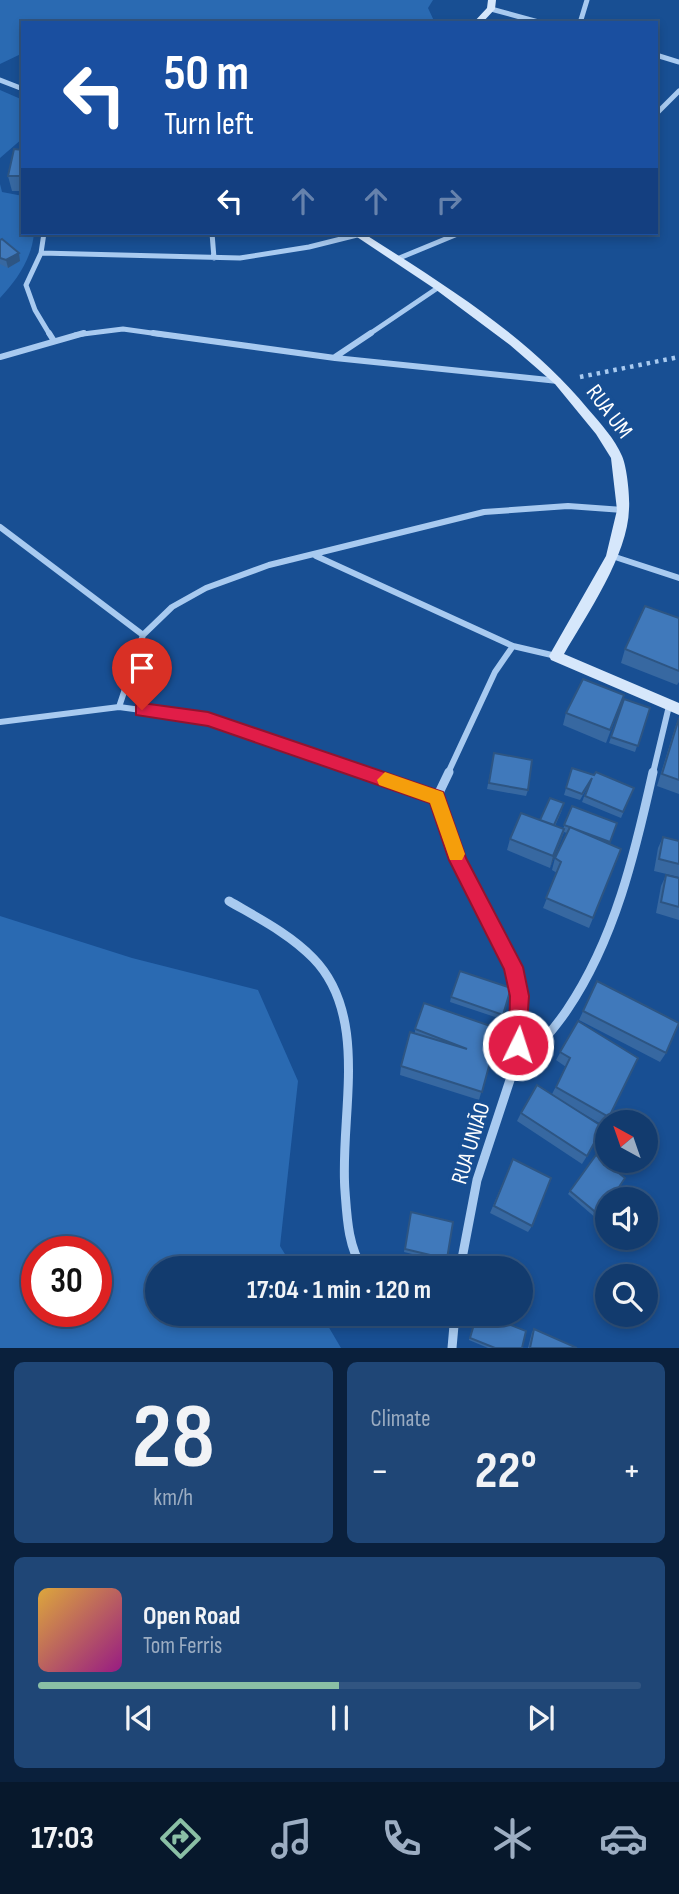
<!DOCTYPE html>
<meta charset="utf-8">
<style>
body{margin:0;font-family:"Sofia Sans Condensed",sans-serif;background:#1f4676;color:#f1f3f6;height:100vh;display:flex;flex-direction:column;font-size:26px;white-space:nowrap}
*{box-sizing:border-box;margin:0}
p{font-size:23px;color:#9cadc2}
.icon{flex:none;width:38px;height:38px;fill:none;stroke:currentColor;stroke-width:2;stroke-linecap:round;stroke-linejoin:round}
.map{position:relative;height:1348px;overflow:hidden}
.side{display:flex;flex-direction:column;gap:14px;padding:14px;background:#0a203c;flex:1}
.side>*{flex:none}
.top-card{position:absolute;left:21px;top:21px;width:637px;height:214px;border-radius:0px;box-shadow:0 4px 10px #0003,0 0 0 2px #315581;background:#1a4fa0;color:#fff;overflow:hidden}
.needle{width:46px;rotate:320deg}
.fabs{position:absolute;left:595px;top:1110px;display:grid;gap:14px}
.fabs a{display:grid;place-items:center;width:63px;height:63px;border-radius:50%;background:#123b6e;box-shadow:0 4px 10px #0003,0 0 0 2px #315581;font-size:35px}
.speed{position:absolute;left:21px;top:1236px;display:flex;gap:14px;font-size:35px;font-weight:700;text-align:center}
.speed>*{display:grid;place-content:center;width:91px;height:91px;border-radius:50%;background:#123b6e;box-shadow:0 4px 10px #0003,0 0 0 2px #315581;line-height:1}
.speed .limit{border:10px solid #d22;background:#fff;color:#111}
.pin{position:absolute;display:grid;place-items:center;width:60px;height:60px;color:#fff;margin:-72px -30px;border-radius:50% 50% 50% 0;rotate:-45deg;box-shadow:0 0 7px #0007}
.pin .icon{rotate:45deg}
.me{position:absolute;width:77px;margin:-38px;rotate:4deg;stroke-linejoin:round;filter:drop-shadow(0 0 5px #0008)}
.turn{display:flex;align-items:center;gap:24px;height:147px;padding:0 28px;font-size:32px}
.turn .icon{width:91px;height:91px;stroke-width:2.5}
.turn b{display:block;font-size:49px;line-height:60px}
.lanes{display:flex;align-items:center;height:66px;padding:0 28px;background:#0003;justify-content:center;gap:35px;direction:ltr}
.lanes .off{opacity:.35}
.big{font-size:52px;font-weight:700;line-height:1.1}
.side .widget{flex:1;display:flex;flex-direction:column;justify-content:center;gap:10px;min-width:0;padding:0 24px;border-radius:10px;background:#1f4676}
.side .dial{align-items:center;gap:0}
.dial b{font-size:91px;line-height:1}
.song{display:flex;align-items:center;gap:21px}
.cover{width:84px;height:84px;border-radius:10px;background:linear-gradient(135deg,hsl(40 70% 55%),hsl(310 70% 35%))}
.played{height:7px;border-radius:4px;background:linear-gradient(90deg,#8abfa5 50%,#315581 50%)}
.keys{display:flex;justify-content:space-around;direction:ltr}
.heat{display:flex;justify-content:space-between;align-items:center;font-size:38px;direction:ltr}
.side .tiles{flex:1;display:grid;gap:14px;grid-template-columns:1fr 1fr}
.widget:last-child{grid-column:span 2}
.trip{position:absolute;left:145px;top:1256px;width:388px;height:70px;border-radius:35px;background:#123b6e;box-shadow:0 4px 10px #0003,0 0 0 2px #315581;font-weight:700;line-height:70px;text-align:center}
.dock{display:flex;height:112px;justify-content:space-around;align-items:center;background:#07182c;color:#9cadc2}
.dock .icon{width:49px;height:49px}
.dock .selected{color:#8abfa5}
.dock b{font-size:32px;color:#f1f3f6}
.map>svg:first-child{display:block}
.green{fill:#2a6ab2;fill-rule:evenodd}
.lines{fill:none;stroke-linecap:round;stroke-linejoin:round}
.path{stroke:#a8caf0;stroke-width:4.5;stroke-dasharray:3.5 5;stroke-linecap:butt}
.street-far2{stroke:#a8caf0;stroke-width:5}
.street-far1{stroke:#a8caf0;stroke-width:6}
.street{stroke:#a8caf0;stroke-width:9}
.secondary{fill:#d6e7fb;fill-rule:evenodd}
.wall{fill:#3768a1}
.shaded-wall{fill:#2d5583}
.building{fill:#4079bb;stroke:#2d5583;stroke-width:2}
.route{fill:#e11d48;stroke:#92132f;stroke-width:2}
.slow{fill:#f59e0b}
.labels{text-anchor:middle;stroke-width:7;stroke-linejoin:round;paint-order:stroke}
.street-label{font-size:23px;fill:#fff;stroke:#184f93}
</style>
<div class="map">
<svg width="679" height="1348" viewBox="0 0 679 1348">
<rect width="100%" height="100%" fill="#184f93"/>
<path class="green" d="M0,0H433L428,8L435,23H23V53L0,64Z
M0,90L23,100V138L0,158Z
M0,184L2,192L23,196V233H34C32,258 17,280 0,298Z
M0,916L132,958L258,990L298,1081L280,1246L294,1269H158V1314H321L341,1348H0ZM37,1251H96V1311H37Z"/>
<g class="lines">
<path class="path" d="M580,377L679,357"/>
<path class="street-far2" d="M491,9L542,23
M580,23L587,0
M656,55L679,62
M0,80L23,89
M656,114L679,91
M44,233L41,253L26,285L35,310L50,335
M212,233L214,258
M41,253L240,258L309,247L357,235
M397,259L460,233
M75,335L123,329L166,335
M368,335L439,287"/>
<path class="street-far1" d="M49,333L54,341
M153,333L335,358L558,381
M0,357L84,333
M335,357L371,333
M0,527L143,635L119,707
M316,556L513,646L556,656
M612,556L679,578
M143,635L172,607L206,588L269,565L484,512L568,506L623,510
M0,722L119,707L208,719L367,773
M448,773L495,672L513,646
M653,773L669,706"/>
<path class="street" d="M362,772L437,797
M449,772L437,797L458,860L513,967L520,996L518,1045L511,1077L477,1180L460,1269
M229,901C258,918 290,934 313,958C371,1017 339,1118 345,1191C347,1218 348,1246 363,1269
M512,1076C531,1054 551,1034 567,1010C615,939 635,853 653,772
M413,1314L454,1323
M452,1348L455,1314"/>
<path class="secondary" d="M488,0H496L495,9L482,23H473L487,8Z
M351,233H363C443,284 527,335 588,409C600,423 615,439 622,456C627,467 630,497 629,509C628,555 587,614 564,654L679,703V715L551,660L549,656L606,556L617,510L611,458L596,434L555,384L510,345L435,289Z"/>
</g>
<path class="wall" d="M23,150V191H12L8,176Z
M0,240L20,261L8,268L0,264Z
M679,618V682L677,685L621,663L625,649Z
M624,695L606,743L563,725L566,713Z
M624,699L650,708L635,752L609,743Z
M679,717V794L657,786L675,728Z
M494,753L528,790L526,796L487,789Z
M572,768L634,788L621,818L582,802L588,786L580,800L564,795Z
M572,806L617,823L609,844L621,849L589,928L543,908L557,873L552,870L555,858L567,833L564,832L550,868L507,850L510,839L562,810L555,826L563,829Z
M663,837L679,841V877L654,871L658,848Z
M666,875L679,878V920L656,913L661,886Z
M597,981L666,1053L660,1062L579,1020Z
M511,988L501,1019L450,1002L451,997Z
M578,1021L609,1117L603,1125L575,1109L587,1156L582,1164L517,1121L521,1113L552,1094L566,1067L556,1060Z
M415,1029H499L479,1100L400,1075L401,1066L415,1033Z
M596,1155L607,1204L597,1219L568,1194Z
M513,1159L532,1226L528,1232L490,1213Z
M411,1212L447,1259L445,1262L404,1252Z
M476,1314H482L522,1348H488L469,1340Z
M534,1329L577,1348H528L532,1332Z"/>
<path class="shaded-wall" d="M19,253L20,261L8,268L6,260Z
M564,829L561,841L550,868L553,856Z"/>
<path class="building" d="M14,149L23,150V176H8Z
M2,239L19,253L6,260L0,258V240Z
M645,606L679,618V671L625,649Z
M583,679L624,695L610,730L566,713Z
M624,699L650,708L638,746L611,737Z
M679,718V780L662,774Z
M494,753L532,760L528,790L489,783Z
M572,768L594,775L596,772L634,788L623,812L585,796L592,778L582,794L566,788Z
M550,798L564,803L554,825L540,820Z
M572,806L617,823L610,842L564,825Z
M521,813L564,829L553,856L510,839Z
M570,827L621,849L593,918L546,898L561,862L555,858Z
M663,837L679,841V864L659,859Z
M666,875L679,878V907L661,902Z
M460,971L511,988L503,1015L451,997Z
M597,981L679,1023L666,1053L583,1011Z
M424,1003L499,1029L482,1092L401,1066L410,1032L467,1049L415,1029Z
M578,1021L638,1058L609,1117L556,1087L570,1058L560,1052Z
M537,1085L603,1127L587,1156L521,1113Z
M596,1155L625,1178L611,1199H607V1204L599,1215L570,1191Z
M513,1159L551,1178L532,1226L494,1206Z
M411,1212L453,1222L447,1259L405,1249Z
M477,1314H482L526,1331L522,1348H495L470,1338Z
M534,1329L577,1348H530Z"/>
<path class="route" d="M142,703L208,712L443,792L466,858L523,967L529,996L525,1052L518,1055L511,1052L509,1045L510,996L504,969L449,860L430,803L208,726L136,715V705Z"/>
<path class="slow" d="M385,772L443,792L465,854L462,860H450L430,803L379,785L377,780Z"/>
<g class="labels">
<g class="street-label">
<text transform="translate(610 411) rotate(53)" y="8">RUA UM</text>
<text transform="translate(470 1143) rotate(-73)" y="8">RUA UNIÃO</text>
</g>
</g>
</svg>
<div class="fabs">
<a><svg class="needle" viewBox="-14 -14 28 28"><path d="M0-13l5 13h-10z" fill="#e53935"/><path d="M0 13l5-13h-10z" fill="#9cadc2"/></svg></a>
<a><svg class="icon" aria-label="sound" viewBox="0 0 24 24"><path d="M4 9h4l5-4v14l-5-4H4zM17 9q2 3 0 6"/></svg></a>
<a><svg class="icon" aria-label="search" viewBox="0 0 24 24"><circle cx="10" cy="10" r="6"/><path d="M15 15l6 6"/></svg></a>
</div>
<div class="speed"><div class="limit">30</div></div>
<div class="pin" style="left:142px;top:710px;background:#d93025"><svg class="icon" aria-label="arrive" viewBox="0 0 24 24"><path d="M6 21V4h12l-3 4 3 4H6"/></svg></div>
<svg class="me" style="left:518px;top:1045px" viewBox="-20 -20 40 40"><circle r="17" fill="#e11d48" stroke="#fff" stroke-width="3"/><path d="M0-11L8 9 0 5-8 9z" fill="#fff"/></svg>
<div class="trip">17:04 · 1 min · 120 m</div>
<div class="top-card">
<div class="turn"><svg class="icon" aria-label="left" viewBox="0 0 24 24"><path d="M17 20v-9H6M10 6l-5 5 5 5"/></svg><div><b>50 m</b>Turn left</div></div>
<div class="lanes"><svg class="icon" aria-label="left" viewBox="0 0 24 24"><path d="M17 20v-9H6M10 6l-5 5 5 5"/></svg><svg class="icon off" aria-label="ahead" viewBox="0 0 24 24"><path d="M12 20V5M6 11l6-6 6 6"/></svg><svg class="icon off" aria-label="ahead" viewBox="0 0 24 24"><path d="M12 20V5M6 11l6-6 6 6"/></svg><svg class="icon off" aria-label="right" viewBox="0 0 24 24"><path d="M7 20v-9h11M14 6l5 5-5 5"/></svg></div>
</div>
</div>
<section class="side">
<div class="tiles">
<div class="widget dial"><b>28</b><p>km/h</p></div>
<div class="widget"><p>Climate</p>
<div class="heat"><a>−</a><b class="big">22°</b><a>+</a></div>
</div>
<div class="widget">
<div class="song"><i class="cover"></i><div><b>Open Road</b><p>Tom Ferris</p></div></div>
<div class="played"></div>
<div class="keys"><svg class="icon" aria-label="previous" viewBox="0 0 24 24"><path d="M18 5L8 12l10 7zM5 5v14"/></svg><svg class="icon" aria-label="pause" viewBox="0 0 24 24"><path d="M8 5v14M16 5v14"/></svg><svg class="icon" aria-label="next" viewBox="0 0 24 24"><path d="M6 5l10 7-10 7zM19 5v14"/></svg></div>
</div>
</div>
</section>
<nav class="dock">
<b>17:03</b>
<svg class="icon selected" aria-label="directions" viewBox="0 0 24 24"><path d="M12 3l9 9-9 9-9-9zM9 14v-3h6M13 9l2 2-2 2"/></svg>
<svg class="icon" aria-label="music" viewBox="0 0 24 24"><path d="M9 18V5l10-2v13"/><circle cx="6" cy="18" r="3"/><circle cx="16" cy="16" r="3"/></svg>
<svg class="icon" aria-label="phone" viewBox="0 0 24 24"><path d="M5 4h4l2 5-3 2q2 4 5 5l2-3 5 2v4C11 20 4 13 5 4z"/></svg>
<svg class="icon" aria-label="climate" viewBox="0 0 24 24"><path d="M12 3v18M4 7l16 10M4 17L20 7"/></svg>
<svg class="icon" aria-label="car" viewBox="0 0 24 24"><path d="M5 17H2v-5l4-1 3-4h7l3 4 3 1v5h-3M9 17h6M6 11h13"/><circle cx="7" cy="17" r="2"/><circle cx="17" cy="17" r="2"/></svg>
</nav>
